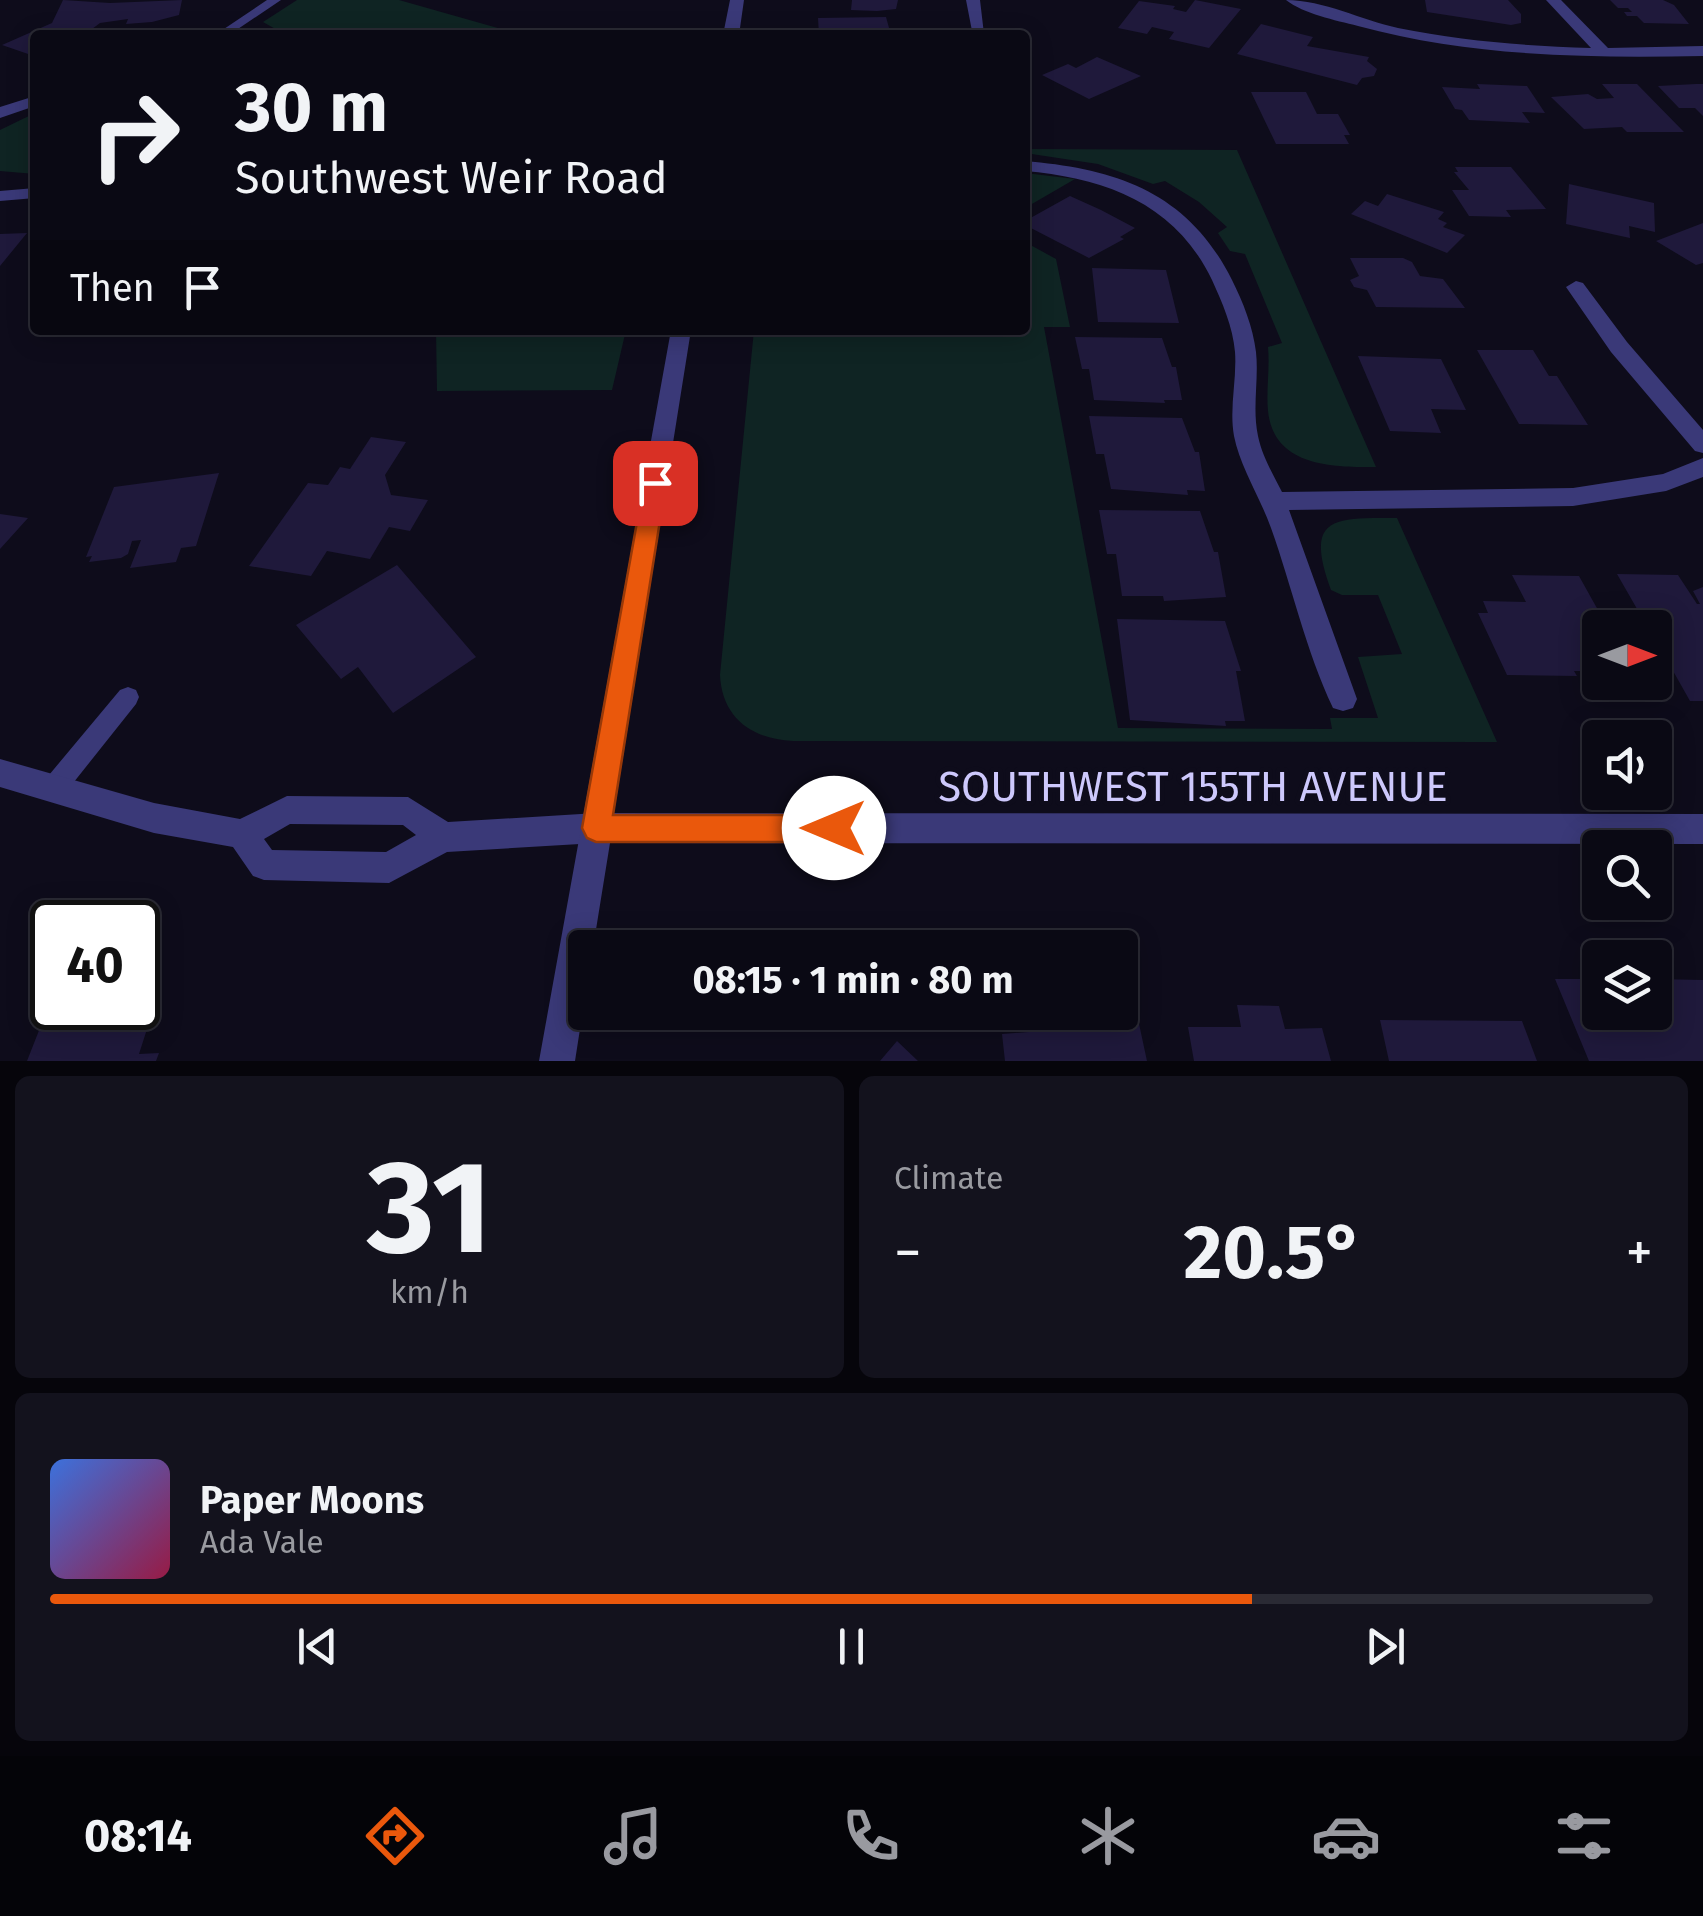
<!DOCTYPE html>
<meta charset="utf-8">
<style>
body{margin:0;font-family:"Fira Sans",sans-serif;background:#13121d;color:#f1f3f6;height:100vh;display:flex;flex-direction:column;font-size:38px;white-space:nowrap}
*{box-sizing:border-box;margin:0}
p{font-size:32px;color:#999aa0}
.icon{flex:none;width:55px;height:55px;fill:none;stroke:currentColor;stroke-width:2;stroke-linecap:round;stroke-linejoin:round}
.map{position:relative;height:1061px;overflow:hidden}
.details{display:flex;flex-direction:column;gap:15px;padding:15px;background:#06050b;flex:1}
.details>*{flex:none}
.top-card{position:absolute;left:30px;top:30px;width:1000px;height:305px;border-radius:10px;box-shadow:0 5px 25px #0003,0 0 0 2px #2a2a34;background:#0a0914;color:#f1f3f6;overflow:hidden}
.needle{width:65px;rotate:90deg}
.controls{position:absolute;left:1582px;top:610px;display:grid;gap:20px}
.controls a{display:grid;place-items:center;width:90px;height:90px;border-radius:10px;background:#0a0914;box-shadow:0 5px 25px #0003,0 0 0 2px #2a2a34;font-size:50px}
.speed{position:absolute;left:30px;top:900px;display:flex;gap:20px;font-size:50px;font-weight:700;text-align:center}
.speed>*{display:grid;place-content:center;width:130px;height:130px;border-radius:50%;background:#0a0914;box-shadow:0 5px 25px #0003,0 0 0 2px #2a2a34;line-height:1}
.speed .limit{border:5px solid #111;border-radius:15px;background:#fff;color:#111}
.pin{position:absolute;display:grid;place-items:center;width:85px;height:85px;color:#fff;margin:-42px;border-radius:20px;box-shadow:0 5px 15px #0006}
.me{position:absolute;width:110px;margin:-55px;rotate:270deg;stroke-linejoin:round;filter:drop-shadow(0 0 8px #0008)}
.turn{display:flex;align-items:center;gap:35px;height:210px;padding:0 40px;font-size:45px}
.turn .icon{width:130px;height:130px;stroke-width:2.5}
.turn b{display:block;font-size:70px;line-height:85px}
.then{display:flex;align-items:center;height:95px;padding:0 40px;background:#0003;gap:20px;font-size:38px}
.big{font-size:75px;font-weight:700;line-height:1.1}
.details .card{flex:1;display:flex;flex-direction:column;justify-content:center;gap:15px;min-width:0;padding:0 35px;border-radius:15px;background:#13121d}
.details .dial{align-items:center;gap:0}
.dial b{font-size:130px;line-height:1}
.song{display:flex;align-items:center;gap:30px}
.cover{width:120px;height:120px;border-radius:15px;background:linear-gradient(135deg,hsl(220 70% 55%),hsl(340 70% 35%))}
.played{height:10px;border-radius:5px;background:linear-gradient(90deg,#ea580c 75%,#2a2a34 75%)}
.keys{display:flex;justify-content:space-around;direction:ltr}
.heat{display:flex;justify-content:space-between;align-items:center;font-size:55px;direction:ltr}
.details .tiles{flex:1;display:grid;gap:15px;grid-template-columns:1fr 1fr}
.card:last-child{grid-column:span 2}
.trip{position:absolute;left:568px;top:930px;width:570px;height:100px;border-radius:10px;background:#0a0914;box-shadow:0 5px 25px #0003,0 0 0 2px #2a2a34;font-weight:700;line-height:100px;text-align:center}
.tab-bar{display:flex;height:160px;justify-content:space-around;align-items:center;background:#040408;color:#999aa0}
.tab-bar .icon{width:70px;height:70px}
.tab-bar .active{color:#ea580c}
.tab-bar b{font-size:45px;color:#f1f3f6}
.map>svg:first-child{display:block}
.green{fill:#0f2423}
.building{fill:#1f193b}
.lines{fill:none;stroke-linecap:round;stroke-linejoin:round}
.service{fill:#3a3978;fill-rule:evenodd}
.minor{fill:#3a3978;fill-rule:evenodd}
.tertiary{fill:#3a3978;fill-rule:evenodd}
.route{fill:#ea580c;stroke:#983908;stroke-width:2.5}
.labels{text-anchor:middle;stroke-width:10;stroke-linejoin:round;paint-order:stroke}
.near-street-label{font-size:42px;fill:#cdc8fc;stroke:#0e0c1b}
</style>
<div class="map">
<svg width="1703" height="1061" viewBox="0 0 1703 1061">
<rect width="100%" height="100%" fill="#0e0c1b"/>
<path class="green" d="M297,0H399L522,35H286L263,22Z
M35,113V174L0,171V130Z
M1025,149L1237,150L1376,467C1333,467 1274,467 1268,411C1266,390 1270,369 1268,347L1282,343L1245,254L1230,251L1218,233L1227,227L1199,202L1165,181L1153,184L1098,164L1025,153Z
M1025,173L1075,179L1025,208Z
M1025,242L1056,259L1070,327H1044L1118,728L1332,729L1330,718H1378L1358,657L1402,654L1378,595H1342L1331,590C1304,516 1333,518 1397,518L1497,742L793,741C752,739 722,718 720,675L754,330H1025Z
M436,330H626L612,390L437,391Z"/>
<path class="building" d="M63,0L110,3L182,0L179,15L152,22L126,24L128,19L100,23L84,35H35V53L31,55L2,45L52,23Z
M852,0H898L896,9L877,11L851,10Z
M1195,0L1241,9L1209,48L1169,39L1174,32L1152,27L1147,34L1118,28L1139,1L1175,6L1173,9L1186,12Z
M1425,0H1508L1521,14V23L1511,25L1427,12Z
M1610,0H1663L1674,5L1689,24L1644,23L1637,16H1627L1624,12H1632L1628,8H1618Z
M886,17L891,35H819L818,18Z
M1261,24L1313,37L1307,46L1369,57L1367,61L1377,69L1374,76L1362,78L1357,85L1237,54Z
M1097,57L1141,76L1089,99L1042,75L1068,64L1076,68Z
M1477,84L1527,86L1545,113L1522,112L1530,123L1469,120L1462,110L1455,109L1442,87L1480,89Z
M1602,84H1637L1684,132H1627L1622,127L1584,129L1551,97L1588,94L1597,99L1614,98Z
M1696,84H1703V116L1695,108H1679L1658,86Z
M1251,92H1306L1317,114H1338L1350,135H1344L1349,144H1276Z
M1455,167H1511L1546,209L1506,210L1511,217L1469,216L1452,190H1469L1454,172H1458Z
M1569,184L1654,203L1655,232L1629,226L1630,238L1566,224Z
M1387,194L1444,212L1438,219L1447,223L1443,227L1465,235L1447,253L1351,214L1365,201L1378,206Z
M1070,196L1101,210L1135,228L1120,237L1124,239L1089,258L1025,225V221Z
M1703,223V263L1696,265L1656,241Z
M27,233L0,266V234Z
M1350,258H1403L1412,262L1420,276L1443,279L1465,308L1376,307L1367,290L1354,287L1350,280L1359,276Z
M1092,268L1166,270L1179,323L1098,322Z
M1075,337L1162,338L1172,367H1176L1182,400H1164L1165,403L1094,400L1089,369H1082Z
M1477,350H1533L1549,376H1557L1588,425L1519,424Z
M1358,356L1441,359L1466,410L1431,409L1441,433L1390,431Z
M1089,416L1182,418L1195,452H1199L1205,491L1187,490L1188,495L1111,489L1104,454H1096Z
M371,437L406,442L385,475L391,495L428,500L410,531L389,527L370,559L327,551L311,576L249,566L308,483L328,485L340,467L350,469Z
M219,473L196,546L181,548L176,562L130,568L141,540L132,541L128,554L121,558L89,562L92,556L86,557L114,487Z
M1099,510L1200,511L1214,552H1218L1226,597L1164,601L1163,596H1122L1116,554H1107Z
M0,514L28,518L0,549Z
M397,565L476,657L393,713L358,667L341,679L296,625Z
M1617,574L1678,575L1697,604H1700L1693,591L1703,587V701H1690L1655,639V628H1648Z
M1512,575L1579,576L1608,628H1600V671H1574L1577,676L1507,675L1478,613H1488L1483,601L1526,602Z
M1117,619L1225,621L1241,671H1236L1245,721H1225L1226,726L1130,720Z
M1555,979H1600V1012H1655V979L1703,980V1061H1589Z
M1120,990L1132,991L1147,1061H1005L1002,1034L1041,1031L1038,1012H1120Z
M157,998L139,1054L159,1053L156,1061H27L49,1005L138,1008V1000Z
M1237,1005L1279,1006L1285,1029L1322,1028L1331,1061H1194L1188,1027H1241Z
M1380,1020L1522,1021L1537,1061H1389Z
M897,1041L918,1061H880Z"/>
<g class="lines">
<path class="service" d="M267,0H281L229,35H215Z
M128,687L136,690L139,697L136,704L62,797L53,800L44,797L41,789L44,781L120,690Z"/>
<path class="minor" d="M966,0H980L984,34L972,31Z
M1286,0C1324,0 1361,20 1398,28C1462,41 1526,46 1591,48L1546,0H1561L1608,48L1703,46V56C1587,58 1472,57 1358,26C1335,20 1304,14 1286,0Z
M35,96V106L0,118V107Z
M1025,161C1117,169 1188,192 1232,280C1243,302 1253,327 1256,352C1259,380 1252,408 1258,436C1262,456 1273,474 1282,492L1573,488L1663,474L1703,458V477L1666,491L1573,506L1289,510L1357,699L1353,708L1343,711L1333,708C1306,651 1292,587 1271,528C1260,497 1240,467 1234,436C1229,408 1237,380 1235,352C1233,327 1222,302 1212,280C1175,203 1105,178 1025,171Z
M35,188V198L0,201V191Z
M1576,281L1583,283L1627,342L1703,430V453L1695,451L1611,352L1566,287Z
M0,759L154,803L240,819L287,796L408,797L448,822L597,813L608,818L612,828L608,838L597,843L447,852L389,883L264,880L253,876L233,847L154,833L0,787ZM290,824L403,825L416,835L386,852L272,850L264,839Z"/>
<path class="tertiary" d="M730,0H744L739,35H723Z
M671,330H691L614,813L1703,814V844L610,843L593,948H585V997L575,1061H539Z"/>
</g>
<path class="route" d="M655,475L666,483L613,815H834L844,819L848,828L844,838L834,842H596L587,838L582,828L644,483Z"/>
<g class="labels">
<g class="near-street-label">
<text x="1193" y="801">SOUTHWEST 155TH AVENUE</text>
</g>
</g>
</svg>
<div class="controls">
<a><svg class="needle" viewBox="-14 -14 28 28"><path d="M0-13l5 13h-10z" fill="#e53935"/><path d="M0 13l5-13h-10z" fill="#999aa0"/></svg></a>
<a><svg class="icon" aria-label="sound" viewBox="0 0 24 24"><path d="M4 9h4l5-4v14l-5-4H4zM17 9q2 3 0 6"/></svg></a>
<a><svg class="icon" aria-label="search" viewBox="0 0 24 24"><circle cx="10" cy="10" r="6"/><path d="M15 15l6 6"/></svg></a>
<a><svg class="icon" aria-label="layers" viewBox="0 0 24 24"><path d="M12 4l9 5-9 5-9-5zM3 14l9 5 9-5"/></svg></a>
</div>
<div class="speed"><div class="limit">40</div></div>
<div class="pin" style="left:655px;top:483px;background:#d93025"><svg class="icon" aria-label="arrive" viewBox="0 0 24 24"><path d="M6 21V4h12l-3 4 3 4H6"/></svg></div>
<svg class="me" style="left:834px;top:828px" viewBox="-20 -20 40 40"><circle r="19" fill="#fff"/><path d="M0-13L10 11 0 6-10 11z" fill="#ea580c"/></svg>
<div class="trip">08:15 · 1 min · 80 m</div>
<div class="top-card">
<div class="turn"><svg class="icon" aria-label="right" viewBox="0 0 24 24"><path d="M7 20v-9h11M14 6l5 5-5 5"/></svg><div><b>30 m</b>Southwest Weir Road</div></div>
<div class="then">Then<svg class="icon" aria-label="arrive" viewBox="0 0 24 24"><path d="M6 21V4h12l-3 4 3 4H6"/></svg></div>
</div>
</div>
<section class="details">
<div class="tiles">
<div class="card dial"><b>31</b><p>km/h</p></div>
<div class="card"><p>Climate</p>
<div class="heat"><a>−</a><b class="big">20.5°</b><a>+</a></div>
</div>
<div class="card">
<div class="song"><i class="cover"></i><div><b>Paper Moons</b><p>Ada Vale</p></div></div>
<div class="played"></div>
<div class="keys"><svg class="icon" aria-label="previous" viewBox="0 0 24 24"><path d="M18 5L8 12l10 7zM5 5v14"/></svg><svg class="icon" aria-label="pause" viewBox="0 0 24 24"><path d="M8 5v14M16 5v14"/></svg><svg class="icon" aria-label="next" viewBox="0 0 24 24"><path d="M6 5l10 7-10 7zM19 5v14"/></svg></div>
</div>
</div>
</section>
<nav class="tab-bar">
<b>08:14</b>
<svg class="icon active" aria-label="directions" viewBox="0 0 24 24"><path d="M12 3l9 9-9 9-9-9zM9 14v-3h6M13 9l2 2-2 2"/></svg>
<svg class="icon" aria-label="music" viewBox="0 0 24 24"><path d="M9 18V5l10-2v13"/><circle cx="6" cy="18" r="3"/><circle cx="16" cy="16" r="3"/></svg>
<svg class="icon" aria-label="phone" viewBox="0 0 24 24"><path d="M5 4h4l2 5-3 2q2 4 5 5l2-3 5 2v4C11 20 4 13 5 4z"/></svg>
<svg class="icon" aria-label="climate" viewBox="0 0 24 24"><path d="M12 3v18M4 7l16 10M4 17L20 7"/></svg>
<svg class="icon" aria-label="car" viewBox="0 0 24 24"><path d="M5 17H2v-5l4-1 3-4h7l3 4 3 1v5h-3M9 17h6M6 11h13"/><circle cx="7" cy="17" r="2"/><circle cx="17" cy="17" r="2"/></svg>
<svg class="icon" aria-label="filters" viewBox="0 0 24 24"><path d="M4 7h16M4 17h16"/><circle cx="9" cy="7" r="2"/><circle cx="15" cy="17" r="2"/></svg>
</nav>
